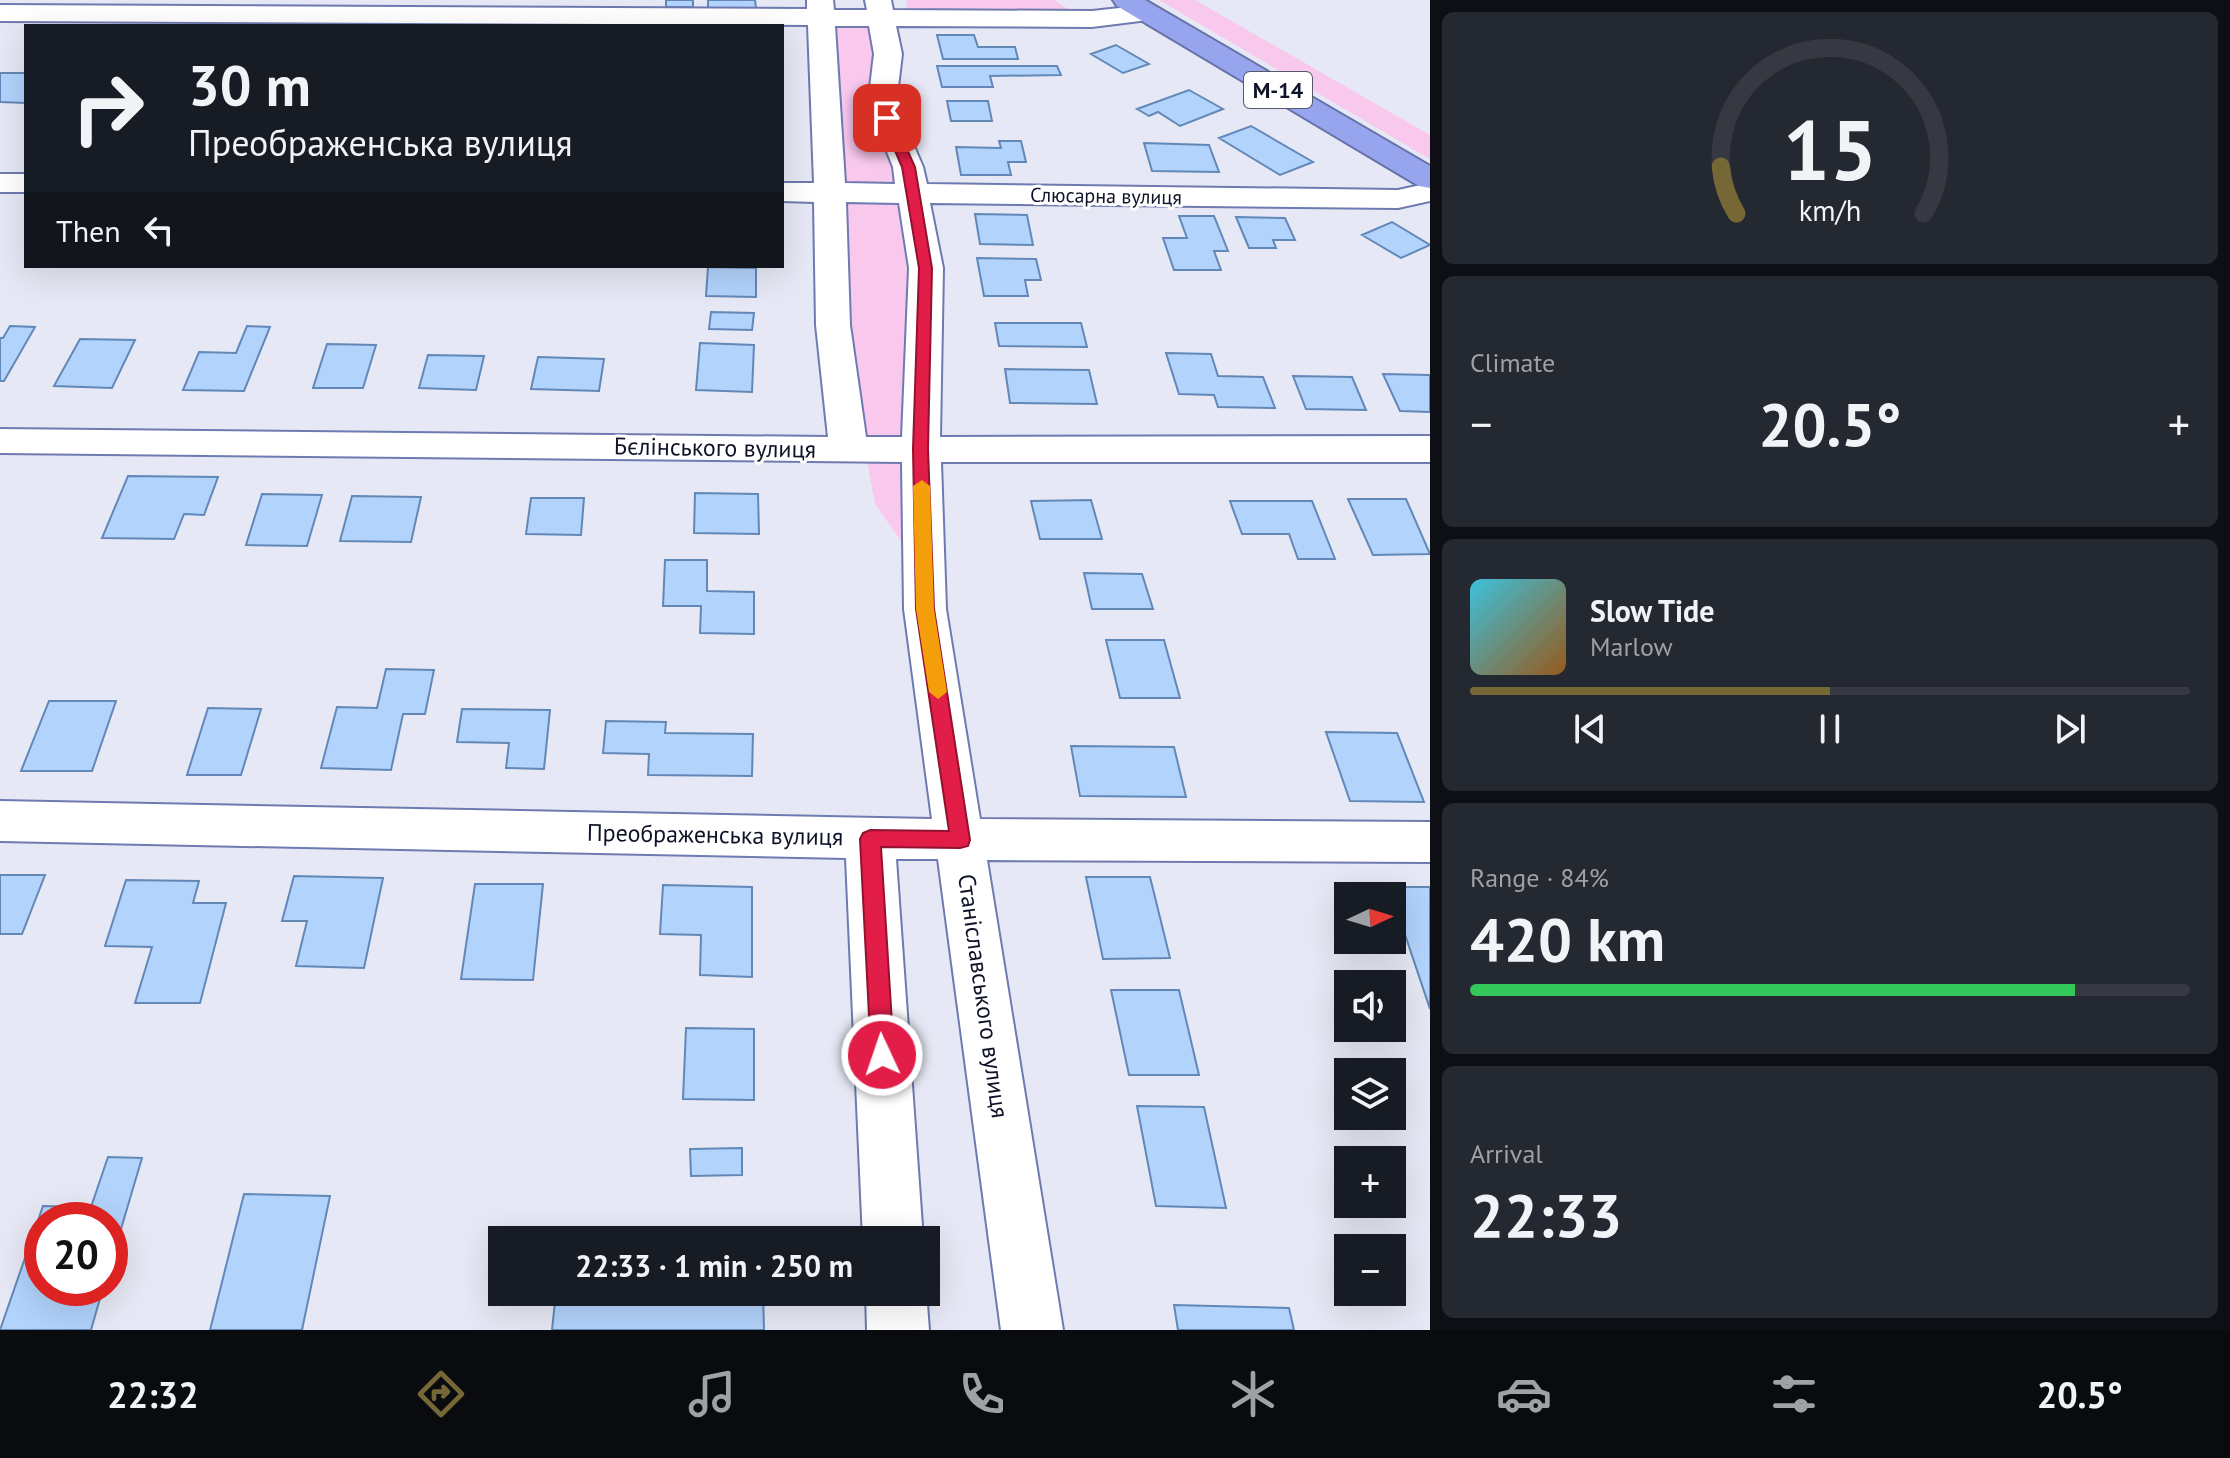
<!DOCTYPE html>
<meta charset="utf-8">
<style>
body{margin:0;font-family:"PT Sans",sans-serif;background:#242831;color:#f1f3f6;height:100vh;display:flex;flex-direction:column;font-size:30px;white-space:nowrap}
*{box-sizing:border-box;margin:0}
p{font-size:26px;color:#9ea1a6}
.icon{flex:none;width:44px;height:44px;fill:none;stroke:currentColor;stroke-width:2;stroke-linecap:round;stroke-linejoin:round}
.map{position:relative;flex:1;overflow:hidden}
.sheet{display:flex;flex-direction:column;gap:12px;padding:12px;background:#0d0f14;width:800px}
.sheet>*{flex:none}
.banner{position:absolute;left:24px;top:24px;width:760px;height:244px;border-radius:0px;box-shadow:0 8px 32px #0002;background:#171b24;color:#f1f3f6;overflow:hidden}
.needle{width:52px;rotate:86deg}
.controls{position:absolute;left:1334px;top:882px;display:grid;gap:16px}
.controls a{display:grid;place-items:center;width:72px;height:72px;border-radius:0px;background:#171b24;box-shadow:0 8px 32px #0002;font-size:40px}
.speed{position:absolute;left:24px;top:1202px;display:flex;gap:16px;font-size:40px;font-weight:700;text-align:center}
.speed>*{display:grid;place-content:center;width:104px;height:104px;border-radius:50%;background:#171b24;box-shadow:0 8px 32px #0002;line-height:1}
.speed .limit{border:12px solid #d22;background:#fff;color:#111}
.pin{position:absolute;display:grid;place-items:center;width:68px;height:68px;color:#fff;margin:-34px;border-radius:16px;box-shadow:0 4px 12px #0006}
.me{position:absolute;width:88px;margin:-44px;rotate:357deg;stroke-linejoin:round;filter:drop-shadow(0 0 6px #0008)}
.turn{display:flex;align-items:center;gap:28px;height:168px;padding:0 32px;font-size:36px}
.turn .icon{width:104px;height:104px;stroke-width:2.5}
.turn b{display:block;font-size:56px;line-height:68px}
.then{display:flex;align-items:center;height:76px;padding:0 32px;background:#0003;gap:16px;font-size:30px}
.big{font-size:60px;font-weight:800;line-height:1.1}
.sheet .tile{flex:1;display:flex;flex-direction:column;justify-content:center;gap:12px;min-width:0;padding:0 28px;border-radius:12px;background:#242831}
.sheet .dial{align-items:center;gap:0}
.dial svg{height:208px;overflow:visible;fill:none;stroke:#363941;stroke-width:7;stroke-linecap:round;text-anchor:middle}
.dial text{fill:#f1f3f6;stroke:none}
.song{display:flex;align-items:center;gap:24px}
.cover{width:96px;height:96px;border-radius:12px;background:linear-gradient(135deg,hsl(190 70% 55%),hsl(30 70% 35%))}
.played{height:8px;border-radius:4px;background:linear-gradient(90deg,#766836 50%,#363941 50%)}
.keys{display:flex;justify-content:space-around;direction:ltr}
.heat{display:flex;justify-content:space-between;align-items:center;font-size:44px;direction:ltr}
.charge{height:12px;border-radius:6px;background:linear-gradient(90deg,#34c759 84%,#363941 0)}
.trip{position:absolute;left:488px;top:1226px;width:452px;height:80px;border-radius:0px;background:#171b24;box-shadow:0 8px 32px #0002;font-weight:800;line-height:80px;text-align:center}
.tab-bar{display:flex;height:128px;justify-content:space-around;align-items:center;background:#090b0e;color:#9ea1a6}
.tab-bar .icon{width:56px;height:56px}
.tab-bar .on{color:#766836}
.tab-bar b{font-size:36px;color:#f1f3f6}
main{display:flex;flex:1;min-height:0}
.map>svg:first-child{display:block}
.green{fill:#f8c8ed}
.building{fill:#b2d3fc;stroke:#6288b7;stroke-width:2}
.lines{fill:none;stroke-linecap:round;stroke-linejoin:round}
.minor-casing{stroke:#6e7ab0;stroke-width:4}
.highway-casing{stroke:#6772a8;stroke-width:4}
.minor{fill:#fff;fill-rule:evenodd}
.highway{fill:#96a5ed;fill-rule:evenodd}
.route{fill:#e11d48;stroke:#92132f;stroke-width:2}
.slow{fill:#f59e0b}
.labels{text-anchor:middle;stroke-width:6;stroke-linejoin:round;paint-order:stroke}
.far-street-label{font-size:20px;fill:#0f1327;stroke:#fff}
.shield{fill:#fff;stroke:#575a68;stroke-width:2}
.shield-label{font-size:22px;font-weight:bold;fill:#0f1327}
.street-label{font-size:24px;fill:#0f1327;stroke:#fff}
</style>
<main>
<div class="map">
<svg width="1430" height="1330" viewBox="0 0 1430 1330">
<rect width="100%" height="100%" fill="#e6e9f5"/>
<path class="green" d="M906,0H1054L1073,12H908Z
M1159,0H1195L1430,135V159Z
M831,23L884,24L899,186H843Z
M844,200L900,201L923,440L864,439L848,325Z
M867,461H925L943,600L875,504Z"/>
<path class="building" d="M666,0H693V7H666Z
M708,0H755L756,8H708Z
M937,35H974L978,47H1015L1018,59H943Z
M1116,45L1149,64L1123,73L1091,54Z
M937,66H1057L1061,75L990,76L993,87H942Z
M0,73H26V103L0,102Z
M1189,90L1223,109L1180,126L1158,112L1149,116L1137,109Z
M947,101H988L992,121H951Z
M1251,126L1313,162L1280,175L1219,138Z
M999,141H1021L1026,162H1008L1011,175H961L956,147L1001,148Z
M1144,143L1209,145L1219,172L1152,171Z
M975,214L1027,215L1033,245L980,244Z
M1179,216H1214L1228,251H1214L1221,270H1174L1163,238H1187Z
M1236,217L1285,218L1295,240H1273L1276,248H1249Z
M1392,222L1430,245L1401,258L1362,235Z
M977,258L1036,259L1041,280H1025L1028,296H984Z
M708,267L756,268V297L706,296Z
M711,312L754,313L752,330L709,329Z
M995,323H1081L1087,347L999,346Z
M10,326L35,327L4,381H0V338H3Z
M247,326L270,327L244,391L183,390L199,352L236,353Z
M80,339L135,340L112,388L54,386Z
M700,343L754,345L752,392L696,390Z
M327,344L376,345L363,388H313Z
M1166,353L1211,354L1218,376L1263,377L1275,408L1218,407L1214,395L1179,394Z
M428,355L484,356L476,390L419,388Z
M538,357L604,359L599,391L531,389Z
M1005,369L1089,370L1097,404L1010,403Z
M1383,374L1430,375V412L1400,411Z
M1293,376L1352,377L1366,410L1306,409Z
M128,476L218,477L204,515L184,514L174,539L102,538Z
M695,493L758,494L759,534L694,533Z
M262,494L322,495L307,546L246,545Z
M352,496L421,497L411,542L340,541Z
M531,498H584L581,535L526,534Z
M1348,499H1406L1430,554L1373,555Z
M1091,500L1102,539H1040L1031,501Z
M1230,501H1312L1335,559H1298L1289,534H1242Z
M665,560H707V591L754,592V634L700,633L701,606H663Z
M1084,573L1142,574L1153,609H1092Z
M1106,640H1164L1180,698H1120Z
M386,669L434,670L425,714H403L391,770L321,768L337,707L377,708Z
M49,701H116L92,771H21Z
M208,708L261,709L241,775H187Z
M462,709L550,710L544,769L506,768L509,743L457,742Z
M606,721L666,722L665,733L753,734L752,776L648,775L649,754L603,753Z
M1326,732L1397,733L1424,802L1350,801Z
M1071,746L1174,747L1186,797L1080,796Z
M0,875H45L22,934H0Z
M294,876L383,878L364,968L296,966L307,921H282Z
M1086,877H1150L1170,958L1103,959Z
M126,880L199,881L193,903H226L200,1003H135L152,947L105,946Z
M475,884H543L533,980L461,979Z
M663,885L752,887V977L700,975L701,935L660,934Z
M1387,887H1430V1009L1392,896Z
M1111,990H1179L1199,1075H1129Z
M686,1028L754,1029V1100L683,1099Z
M1137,1106L1204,1107L1226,1208L1156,1206Z
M742,1148V1175L691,1176L690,1149Z
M108,1157L142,1158L110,1266V1220H42V1288H103L91,1330H0L43,1206L91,1207Z
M244,1194L330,1196L302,1330H210Z
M556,1292H763L764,1330H552Z
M1174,1305L1289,1308L1294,1330H1178Z"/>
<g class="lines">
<g class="minor-casing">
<path id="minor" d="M807,0H833L834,10H867L865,0H891L893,10L1092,11L1147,5L1156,7L1160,13L1156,19L1092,27L896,26L902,54L896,104L923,167L927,184L1398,190L1430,183V201L1398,208L930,203L943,268L940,437L1430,436V462H941L946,609L980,819L1430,822V862L987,860L1063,1330H1001L938,859H896L923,1240H863L846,858L0,841V801L932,819L904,609L902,462L0,453V429L828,437L816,325L814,202L782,201V183H814L808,25L0,21V5L807,9ZM835,26H869L874,54L868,104L893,167L895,184L845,183ZM846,202L899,203L909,268L902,437H866L850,325Z
M0,174H26V192H0Z
M926,1291L929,1330H867L866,1292Z"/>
</g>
<g class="highway-casing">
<path id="highway" d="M1113,0H1145L1430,166V188L1419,186L1117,6Z"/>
</g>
<use href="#minor" class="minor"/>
<use href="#highway" class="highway"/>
</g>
<path class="route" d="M887,115L893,118L915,167L932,268L928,449L934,609L970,840L968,846L960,848L881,847L894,1055L890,1062L882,1065L874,1062L871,1055L860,839L863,833L870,830L949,831L916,609L913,449L919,268L902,167L881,118Z"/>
<path class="slow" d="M922,480L930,486L934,609L947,692L938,699L929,692L916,609L913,486Z"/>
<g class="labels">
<g class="far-street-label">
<text transform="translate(1106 196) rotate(1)" y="7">Слюсарна вулиця</text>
</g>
<rect class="shield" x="1244" y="72" width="68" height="36" rx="6"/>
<g class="shield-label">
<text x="1278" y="98">М-14</text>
</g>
<g class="street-label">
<text transform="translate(715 448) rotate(1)" y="8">Бєлінського вулиця</text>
<text transform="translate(715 835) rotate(1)" y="8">Преображенська вулиця</text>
<text transform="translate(983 996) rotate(82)" y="8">Станіславського вулиця</text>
</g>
</g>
</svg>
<div class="controls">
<a><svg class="needle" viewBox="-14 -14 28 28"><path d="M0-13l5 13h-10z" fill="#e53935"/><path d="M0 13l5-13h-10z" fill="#9ea1a6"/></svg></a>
<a><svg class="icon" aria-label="sound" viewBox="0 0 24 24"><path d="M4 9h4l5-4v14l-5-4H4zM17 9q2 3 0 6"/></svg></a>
<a><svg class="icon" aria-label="layers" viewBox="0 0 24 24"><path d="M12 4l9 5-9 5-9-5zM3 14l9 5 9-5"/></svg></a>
<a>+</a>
<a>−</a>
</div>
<div class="speed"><div class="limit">20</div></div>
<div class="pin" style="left:887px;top:118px;background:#d93025"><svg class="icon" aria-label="arrive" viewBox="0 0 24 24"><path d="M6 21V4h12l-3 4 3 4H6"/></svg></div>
<svg class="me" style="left:882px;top:1055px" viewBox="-20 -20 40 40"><circle r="17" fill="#e11d48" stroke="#fff" stroke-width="3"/><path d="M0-11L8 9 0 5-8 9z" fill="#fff"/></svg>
<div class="trip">22:33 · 1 min · 250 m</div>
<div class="banner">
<div class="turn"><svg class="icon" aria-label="right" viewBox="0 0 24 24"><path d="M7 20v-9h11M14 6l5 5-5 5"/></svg><div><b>30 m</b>Преображенська вулиця</div></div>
<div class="then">Then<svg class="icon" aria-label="left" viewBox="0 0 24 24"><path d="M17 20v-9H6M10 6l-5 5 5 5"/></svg></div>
</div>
</div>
<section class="sheet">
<div class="tile dial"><svg viewBox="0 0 100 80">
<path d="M14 69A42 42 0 1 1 86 69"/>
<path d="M14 69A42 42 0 0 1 8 51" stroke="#766836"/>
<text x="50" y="56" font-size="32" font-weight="700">15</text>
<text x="50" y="72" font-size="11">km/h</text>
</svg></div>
<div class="tile"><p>Climate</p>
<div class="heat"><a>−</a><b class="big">20.5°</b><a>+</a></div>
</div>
<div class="tile">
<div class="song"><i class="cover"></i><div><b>Slow Tide</b><p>Marlow</p></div></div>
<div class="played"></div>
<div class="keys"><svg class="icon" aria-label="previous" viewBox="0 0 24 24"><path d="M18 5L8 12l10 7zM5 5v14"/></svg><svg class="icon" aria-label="pause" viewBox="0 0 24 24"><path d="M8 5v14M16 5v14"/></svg><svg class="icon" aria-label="next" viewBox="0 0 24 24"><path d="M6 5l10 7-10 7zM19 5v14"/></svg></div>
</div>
<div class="tile"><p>Range · 84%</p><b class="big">420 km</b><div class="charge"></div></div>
<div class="tile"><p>Arrival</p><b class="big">22:33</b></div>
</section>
</main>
<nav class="tab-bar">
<b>22:32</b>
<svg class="icon on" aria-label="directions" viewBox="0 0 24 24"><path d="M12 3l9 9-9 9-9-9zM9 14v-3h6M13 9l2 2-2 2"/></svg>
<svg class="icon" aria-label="music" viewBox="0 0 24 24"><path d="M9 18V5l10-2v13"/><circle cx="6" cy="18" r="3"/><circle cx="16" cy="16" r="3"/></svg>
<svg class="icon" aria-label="phone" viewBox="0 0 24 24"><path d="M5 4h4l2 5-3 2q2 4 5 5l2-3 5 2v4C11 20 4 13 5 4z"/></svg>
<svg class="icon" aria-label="climate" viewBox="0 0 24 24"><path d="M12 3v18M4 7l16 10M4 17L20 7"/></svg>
<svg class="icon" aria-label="car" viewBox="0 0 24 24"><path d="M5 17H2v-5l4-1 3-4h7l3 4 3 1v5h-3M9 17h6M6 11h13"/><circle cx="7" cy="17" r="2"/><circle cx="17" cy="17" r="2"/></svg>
<svg class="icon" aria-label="filters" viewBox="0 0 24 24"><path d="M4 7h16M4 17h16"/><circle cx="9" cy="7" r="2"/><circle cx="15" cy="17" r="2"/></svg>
<b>20.5°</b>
</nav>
